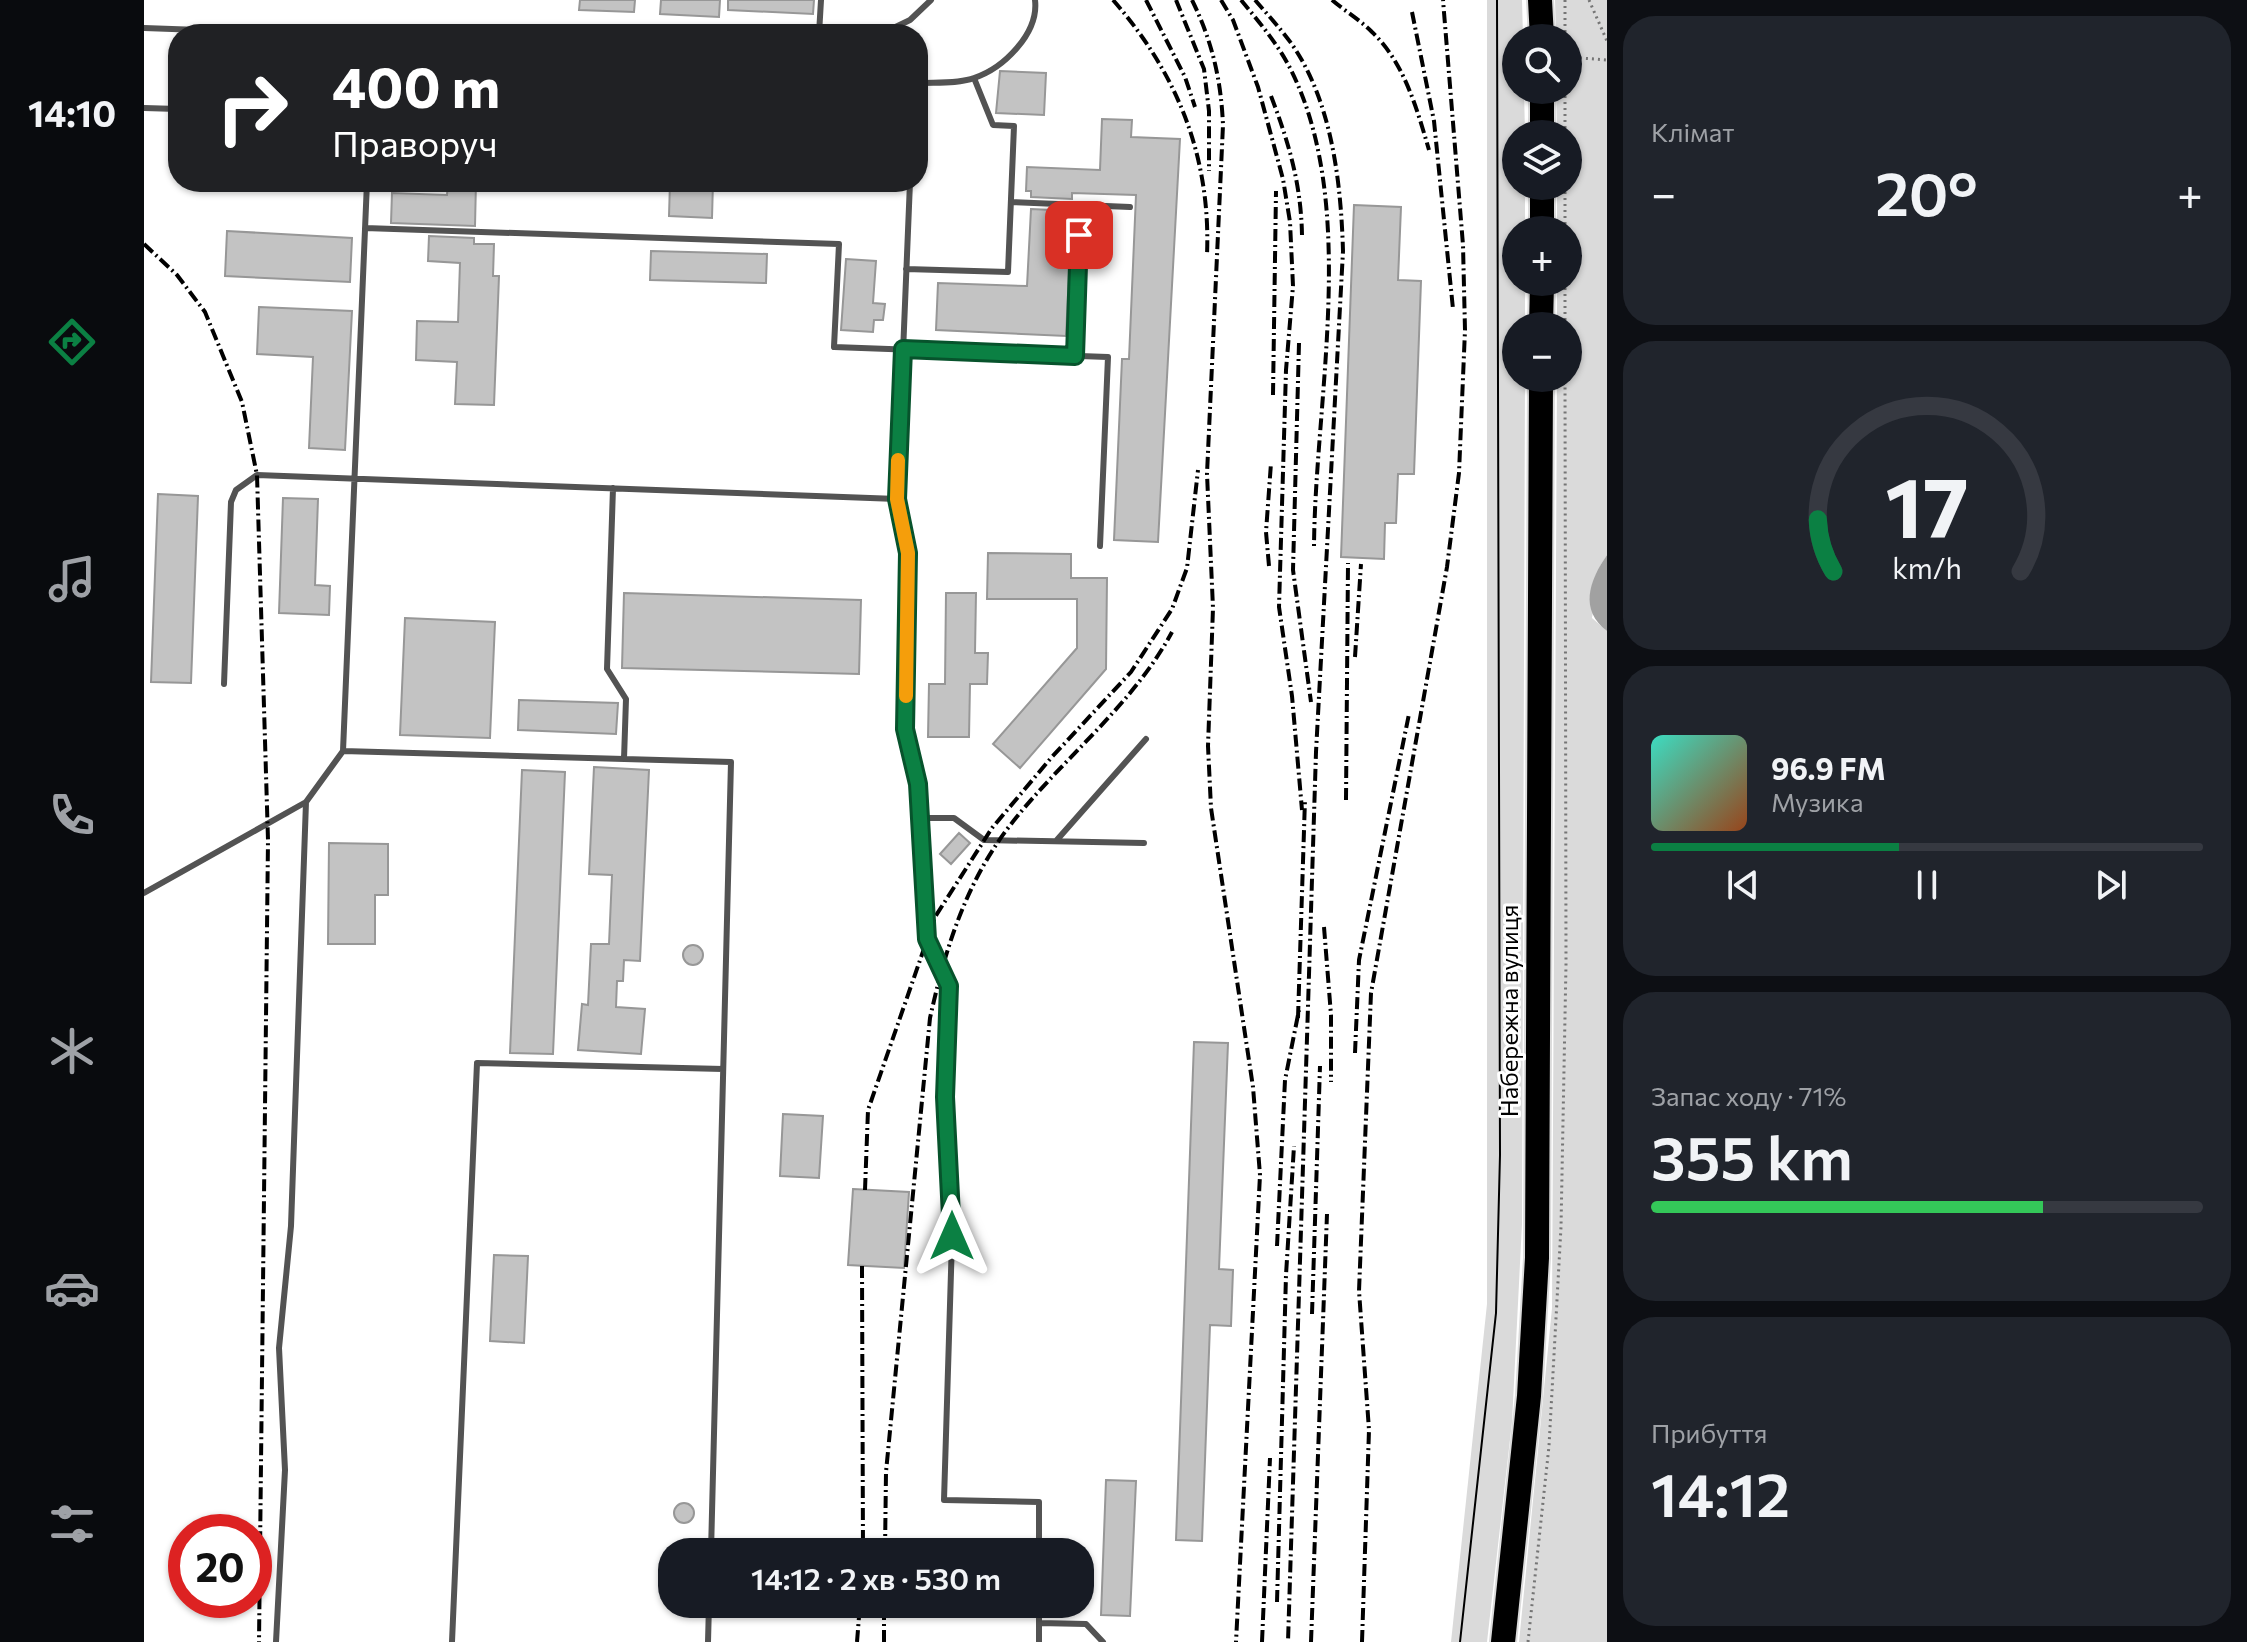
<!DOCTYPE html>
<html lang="uk">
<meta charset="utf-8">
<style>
body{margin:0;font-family:Commissioner,sans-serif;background:#20242c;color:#f1f3f6;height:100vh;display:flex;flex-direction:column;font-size:30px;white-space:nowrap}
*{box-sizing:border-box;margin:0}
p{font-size:26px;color:#9ea1a6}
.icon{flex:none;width:44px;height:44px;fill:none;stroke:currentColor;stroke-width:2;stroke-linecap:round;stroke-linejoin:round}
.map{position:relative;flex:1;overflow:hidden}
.details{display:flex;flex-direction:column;gap:16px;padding:16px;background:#0d0f14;width:640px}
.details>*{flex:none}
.guide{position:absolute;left:24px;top:24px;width:760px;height:168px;border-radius:32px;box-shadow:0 2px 6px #0004;background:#202124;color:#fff;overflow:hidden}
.controls{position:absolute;left:1358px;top:24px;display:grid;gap:16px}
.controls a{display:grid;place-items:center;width:80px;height:80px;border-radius:50%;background:#171b24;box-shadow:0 2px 6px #0004;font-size:40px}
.speed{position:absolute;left:24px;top:1514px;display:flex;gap:16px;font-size:40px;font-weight:700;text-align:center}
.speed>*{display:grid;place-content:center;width:104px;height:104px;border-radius:50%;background:#171b24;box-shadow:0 2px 6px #0004;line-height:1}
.speed .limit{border:12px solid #d22;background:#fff;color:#111}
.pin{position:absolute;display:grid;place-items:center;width:68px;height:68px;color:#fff;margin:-34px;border-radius:16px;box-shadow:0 4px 12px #0006}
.me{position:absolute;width:88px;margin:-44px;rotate:0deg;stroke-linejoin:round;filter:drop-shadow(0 0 6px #0008)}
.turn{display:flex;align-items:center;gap:28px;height:168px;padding:0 32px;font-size:36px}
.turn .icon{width:104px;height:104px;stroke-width:2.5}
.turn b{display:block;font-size:56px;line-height:68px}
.big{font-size:60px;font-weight:600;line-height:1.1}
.details .widget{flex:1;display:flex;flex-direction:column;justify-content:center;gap:12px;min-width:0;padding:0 28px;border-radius:32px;background:#20242c}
.details .dial{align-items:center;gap:0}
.dial svg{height:208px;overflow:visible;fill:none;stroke:#363941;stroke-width:7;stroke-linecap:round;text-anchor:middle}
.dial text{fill:#f1f3f6;stroke:none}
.song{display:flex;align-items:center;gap:24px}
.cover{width:96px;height:96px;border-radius:12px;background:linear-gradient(135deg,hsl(170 70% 55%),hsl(20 70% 35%))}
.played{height:8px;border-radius:4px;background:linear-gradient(90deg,#0b8043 45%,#363941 45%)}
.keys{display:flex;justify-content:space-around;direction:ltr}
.heat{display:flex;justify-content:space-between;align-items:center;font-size:44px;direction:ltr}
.charge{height:12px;border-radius:6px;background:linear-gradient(90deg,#34c759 71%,#363941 0)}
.trip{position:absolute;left:514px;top:1538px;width:436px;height:80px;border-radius:32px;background:#171b24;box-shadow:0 2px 6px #0004;font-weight:600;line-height:80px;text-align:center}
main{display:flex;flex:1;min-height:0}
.tabs{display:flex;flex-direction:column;width:144px;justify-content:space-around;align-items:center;background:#090b0e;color:#9ea1a6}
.tabs .icon{width:56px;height:56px}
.tabs .on{color:#0b8043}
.tabs b{font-size:36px;color:#f1f3f6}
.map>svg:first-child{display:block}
.green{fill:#dadada}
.water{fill:#a1a1a1}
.building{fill:#c3c3c3;stroke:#979797;stroke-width:2}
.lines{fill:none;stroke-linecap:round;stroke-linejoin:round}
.highway-casing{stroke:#dbdbdb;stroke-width:28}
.path{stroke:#757575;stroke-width:3;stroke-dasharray:2 4;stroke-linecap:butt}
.lane{stroke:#535353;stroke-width:6}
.highway{stroke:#000;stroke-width:24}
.tram{stroke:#000;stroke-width:2}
.rail{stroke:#000;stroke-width:4;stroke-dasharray:12 4 2 4;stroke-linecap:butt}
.route-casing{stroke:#07532c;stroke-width:20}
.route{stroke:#0b8043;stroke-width:14}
.slow{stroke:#f59e0b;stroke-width:14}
.labels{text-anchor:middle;stroke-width:6;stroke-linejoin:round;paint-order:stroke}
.street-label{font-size:24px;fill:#000;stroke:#fff}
</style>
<main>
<nav class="tabs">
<b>14:10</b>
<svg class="icon on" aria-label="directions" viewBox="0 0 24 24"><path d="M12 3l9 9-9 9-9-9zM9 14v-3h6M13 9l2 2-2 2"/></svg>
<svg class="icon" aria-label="music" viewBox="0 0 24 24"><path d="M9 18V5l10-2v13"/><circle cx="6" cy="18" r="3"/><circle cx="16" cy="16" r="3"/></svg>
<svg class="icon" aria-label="phone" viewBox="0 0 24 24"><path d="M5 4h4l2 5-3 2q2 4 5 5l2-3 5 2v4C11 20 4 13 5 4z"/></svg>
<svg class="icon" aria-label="climate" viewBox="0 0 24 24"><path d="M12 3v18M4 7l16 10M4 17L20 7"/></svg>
<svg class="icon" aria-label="car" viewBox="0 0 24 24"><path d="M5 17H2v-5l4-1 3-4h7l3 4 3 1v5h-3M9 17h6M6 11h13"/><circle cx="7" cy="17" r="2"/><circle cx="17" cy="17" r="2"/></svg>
<svg class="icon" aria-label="filters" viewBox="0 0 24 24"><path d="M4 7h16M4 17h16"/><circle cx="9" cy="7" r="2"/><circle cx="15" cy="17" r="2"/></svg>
</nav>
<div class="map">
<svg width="1463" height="1642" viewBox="0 0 1463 1642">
<rect width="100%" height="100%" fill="#fff"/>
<path class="green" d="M1343,0H1378L1379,38H1372V90H1380L1381,134H1372V186H1381V230H1372V282H1381V326H1372V378H1381L1378,1224L1368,1422L1343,1642H1307L1343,1304Z
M1411,0H1463V555L1456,566L1448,618L1463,631V1642H1375L1408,1308L1413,378H1424V326H1413V282H1424V230H1413V186H1424V134H1413L1412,90H1424V38H1412Z"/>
<path class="water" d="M1463,555V631C1435,610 1445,581 1463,555Z"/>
<path class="building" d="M436,0H491L490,12L435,10Z
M517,0H576L575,17L516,14Z
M584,0H670L669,14L584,10Z
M856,71L902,73L900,115L852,113Z
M958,119L988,120L987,137L1036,139L1014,542L970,540L978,359H985L992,195L928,193V199L887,197V191H882L883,167L956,170Z
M304,182H332L331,226L247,223L248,193L303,195Z
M526,182H569L568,218L525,216Z
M1210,205L1257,207L1254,280L1277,281L1270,474H1254L1252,523H1241L1240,559L1197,557Z
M887,209L928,211L922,336L792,330L794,283L883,286Z
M83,231L208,238L206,282L81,276Z
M285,236L330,238V244H350L349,276H355L350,405L311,404L313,362L272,360L273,321L314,322L316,263L284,261Z
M507,251L623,254L622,283L506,280Z
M702,259L732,261L729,303L741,304L739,320H730L729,332L697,330Z
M115,307L208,311L201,450L165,448L169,357L113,354Z
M14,494L54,496L47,683L7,682Z
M139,498L174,499L171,585L186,586L185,615L135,613Z
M844,553L927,554V578H963L962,669L876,768L849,744L933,648V599H843Z
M480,593L717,600L715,674L478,668Z
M802,593H832L831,653H844L843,684H826L825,737H784L785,684H801Z
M261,618L351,622L346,738L256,735Z
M375,700L474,703L472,734L374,730Z
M450,767L505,770L496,961L480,960L479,981H473L472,1007L501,1009L497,1054L434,1050L438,1004L444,1005L447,944H465L468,875L445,874Z
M378,770L421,772L409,1054L366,1053Z
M815,833L826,843L807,864L796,854Z
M185,843L244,844V895H231V944H184Z
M539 955a10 10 0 1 1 20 0a10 10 0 1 1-20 0Z
M1050,1042L1084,1043L1075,1269L1089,1270L1087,1326L1066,1325L1058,1541L1032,1540Z
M639,1114L679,1116L675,1178L636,1176Z
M709,1189L765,1192L760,1268L704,1265Z
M350,1255L384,1256L380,1343L346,1341Z
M962,1480L992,1481L986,1616L957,1615Z
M530 1513a10 10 0 1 1 20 0a10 10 0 1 1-20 0Z"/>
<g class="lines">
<g class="highway-casing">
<path id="highway" d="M1396,0L1398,38
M1398,134V90
M1398,230V186
M1397,326L1398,282
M1359,1642L1385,1396L1393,1258L1397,378"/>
</g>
<path class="path" d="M1421,0V38
M1445,0L1463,41
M1424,57L1463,60
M1421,134V90
M1421,230V186
M1421,326V282
M1384,1642L1405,1446L1417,1227L1422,964L1421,378"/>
<path class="lane" d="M0,28L170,34
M675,34L677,0
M737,34L766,20L787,0
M774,83C791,82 814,84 830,78C860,68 895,33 891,0
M0,108L34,109
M766,182L753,499L764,553L761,729L774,784L783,939L805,986L801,1097L809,1207L800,1500L895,1502V1552
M867,202L986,207
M221,228L695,244L690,347L964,357L956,546
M762,269L864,272L870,126L849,125L830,78
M931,356L937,205
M469,488L463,669L482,699L480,759
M80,684L87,502L92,490L113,475L753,499
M199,751L587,762L567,1552
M776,818H810L840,840L1000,843
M912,841L1002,739
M0,893L162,802L199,751L223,182
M895,1623L942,1624L959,1642
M132,1642L141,1470L135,1348L147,1226L162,802
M308,1642L333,1063L579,1069
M564,1642L565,1604
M895,1642V1604"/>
<use href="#highway" class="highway"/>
<path class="tram" d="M1316,1642L1352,1313L1356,1155L1353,0"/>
<path class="rail" d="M969,0C1033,73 1067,157 1063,255
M1002,0L1041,77L1051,107
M1032,0L1060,69L1065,111V171
M1048,0C1068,41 1077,79 1079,125L1063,474L1069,608L1064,746L1067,808L1109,1087L1116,1175L1092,1642
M1077,0L1089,20L1114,87L1139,179L1146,222L1149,286L1142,370L1135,607L1148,696L1158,810
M1097,0C1115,22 1134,44 1147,70C1215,207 1171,398 1170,547
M1111,0C1123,14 1136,28 1147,43C1188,101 1197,183 1199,251L1172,752L1144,1642
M1188,0C1201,11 1216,20 1228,32C1260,62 1273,109 1285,150
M1268,12L1290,121L1309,309
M1127,96C1145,143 1157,184 1158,235
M0,244L33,275L61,312L98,402L113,475L124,840L115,1642
M1155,343L1149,570L1167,702
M1129,395L1132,191
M1125,566L1122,532L1127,463
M1211,657L1217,564
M1202,800L1204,563
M1180,927L1187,1015V1082
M1154,1018L1161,799
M1211,1053L1215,960L1265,714
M721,1190L724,1110L791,917L848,828L907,758L987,672L1028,609L1043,568L1054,470
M1133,1246L1141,1080L1155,1010
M718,1266L719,1552
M1168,1314L1176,1066
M741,1552L742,1472L786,1018C801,950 821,885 864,828C916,760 987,708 1028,632
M1133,1602L1142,1275L1150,1146
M713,1642L716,1604
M740,1642V1604
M1118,1642L1126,1458
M1167,1642L1183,1214
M1218,1642L1225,1430L1215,1291L1227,993L1303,567L1315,473L1321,330L1319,245L1299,0"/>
</g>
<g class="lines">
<g class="route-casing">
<path id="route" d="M808,1236L801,1097L805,986L783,939L774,784L761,729L764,553L753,499L759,349L931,356L935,235"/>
</g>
<use href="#route" class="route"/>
<path class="slow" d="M754,460L753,499L764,553L762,696"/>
</g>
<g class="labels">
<g class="street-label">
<text transform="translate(1366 1011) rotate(-90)" y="8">Набережна вулиця</text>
</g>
</g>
</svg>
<div class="controls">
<a><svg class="icon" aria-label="search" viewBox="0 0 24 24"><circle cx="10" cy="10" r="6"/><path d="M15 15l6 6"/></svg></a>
<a><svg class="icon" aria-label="layers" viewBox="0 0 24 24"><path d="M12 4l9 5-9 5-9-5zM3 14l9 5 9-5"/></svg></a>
<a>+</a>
<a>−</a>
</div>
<div class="speed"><div class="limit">20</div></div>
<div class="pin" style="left:935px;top:235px;background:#d93025"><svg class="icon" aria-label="arrive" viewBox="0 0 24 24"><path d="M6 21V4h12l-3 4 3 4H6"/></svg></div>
<svg class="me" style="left:808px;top:1236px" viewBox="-20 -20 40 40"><path d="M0-17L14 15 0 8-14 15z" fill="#0b8043" stroke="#fff" stroke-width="4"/></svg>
<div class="trip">14:12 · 2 хв · 530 m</div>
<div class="guide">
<div class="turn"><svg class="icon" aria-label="right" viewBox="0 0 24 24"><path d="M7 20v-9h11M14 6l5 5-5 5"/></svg><div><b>400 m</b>Праворуч</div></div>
</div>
</div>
<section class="details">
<div class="widget"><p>Клімат</p>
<div class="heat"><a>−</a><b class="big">20°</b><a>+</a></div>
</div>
<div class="widget dial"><svg viewBox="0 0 100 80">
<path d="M14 69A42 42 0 1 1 86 69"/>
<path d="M14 69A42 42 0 0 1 8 49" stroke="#0b8043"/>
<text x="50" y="56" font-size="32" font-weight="700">17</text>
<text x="50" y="72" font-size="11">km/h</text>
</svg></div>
<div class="widget">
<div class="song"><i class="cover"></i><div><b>96.9 FM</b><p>Музика</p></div></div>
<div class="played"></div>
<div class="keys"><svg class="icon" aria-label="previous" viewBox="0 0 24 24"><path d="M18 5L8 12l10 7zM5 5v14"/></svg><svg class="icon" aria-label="pause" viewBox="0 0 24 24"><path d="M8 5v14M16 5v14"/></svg><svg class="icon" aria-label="next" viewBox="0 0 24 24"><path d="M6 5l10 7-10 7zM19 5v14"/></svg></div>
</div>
<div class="widget"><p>Запас ходу · 71%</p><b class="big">355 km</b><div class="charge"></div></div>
<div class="widget"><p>Прибуття</p><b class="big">14:12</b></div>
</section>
</main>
